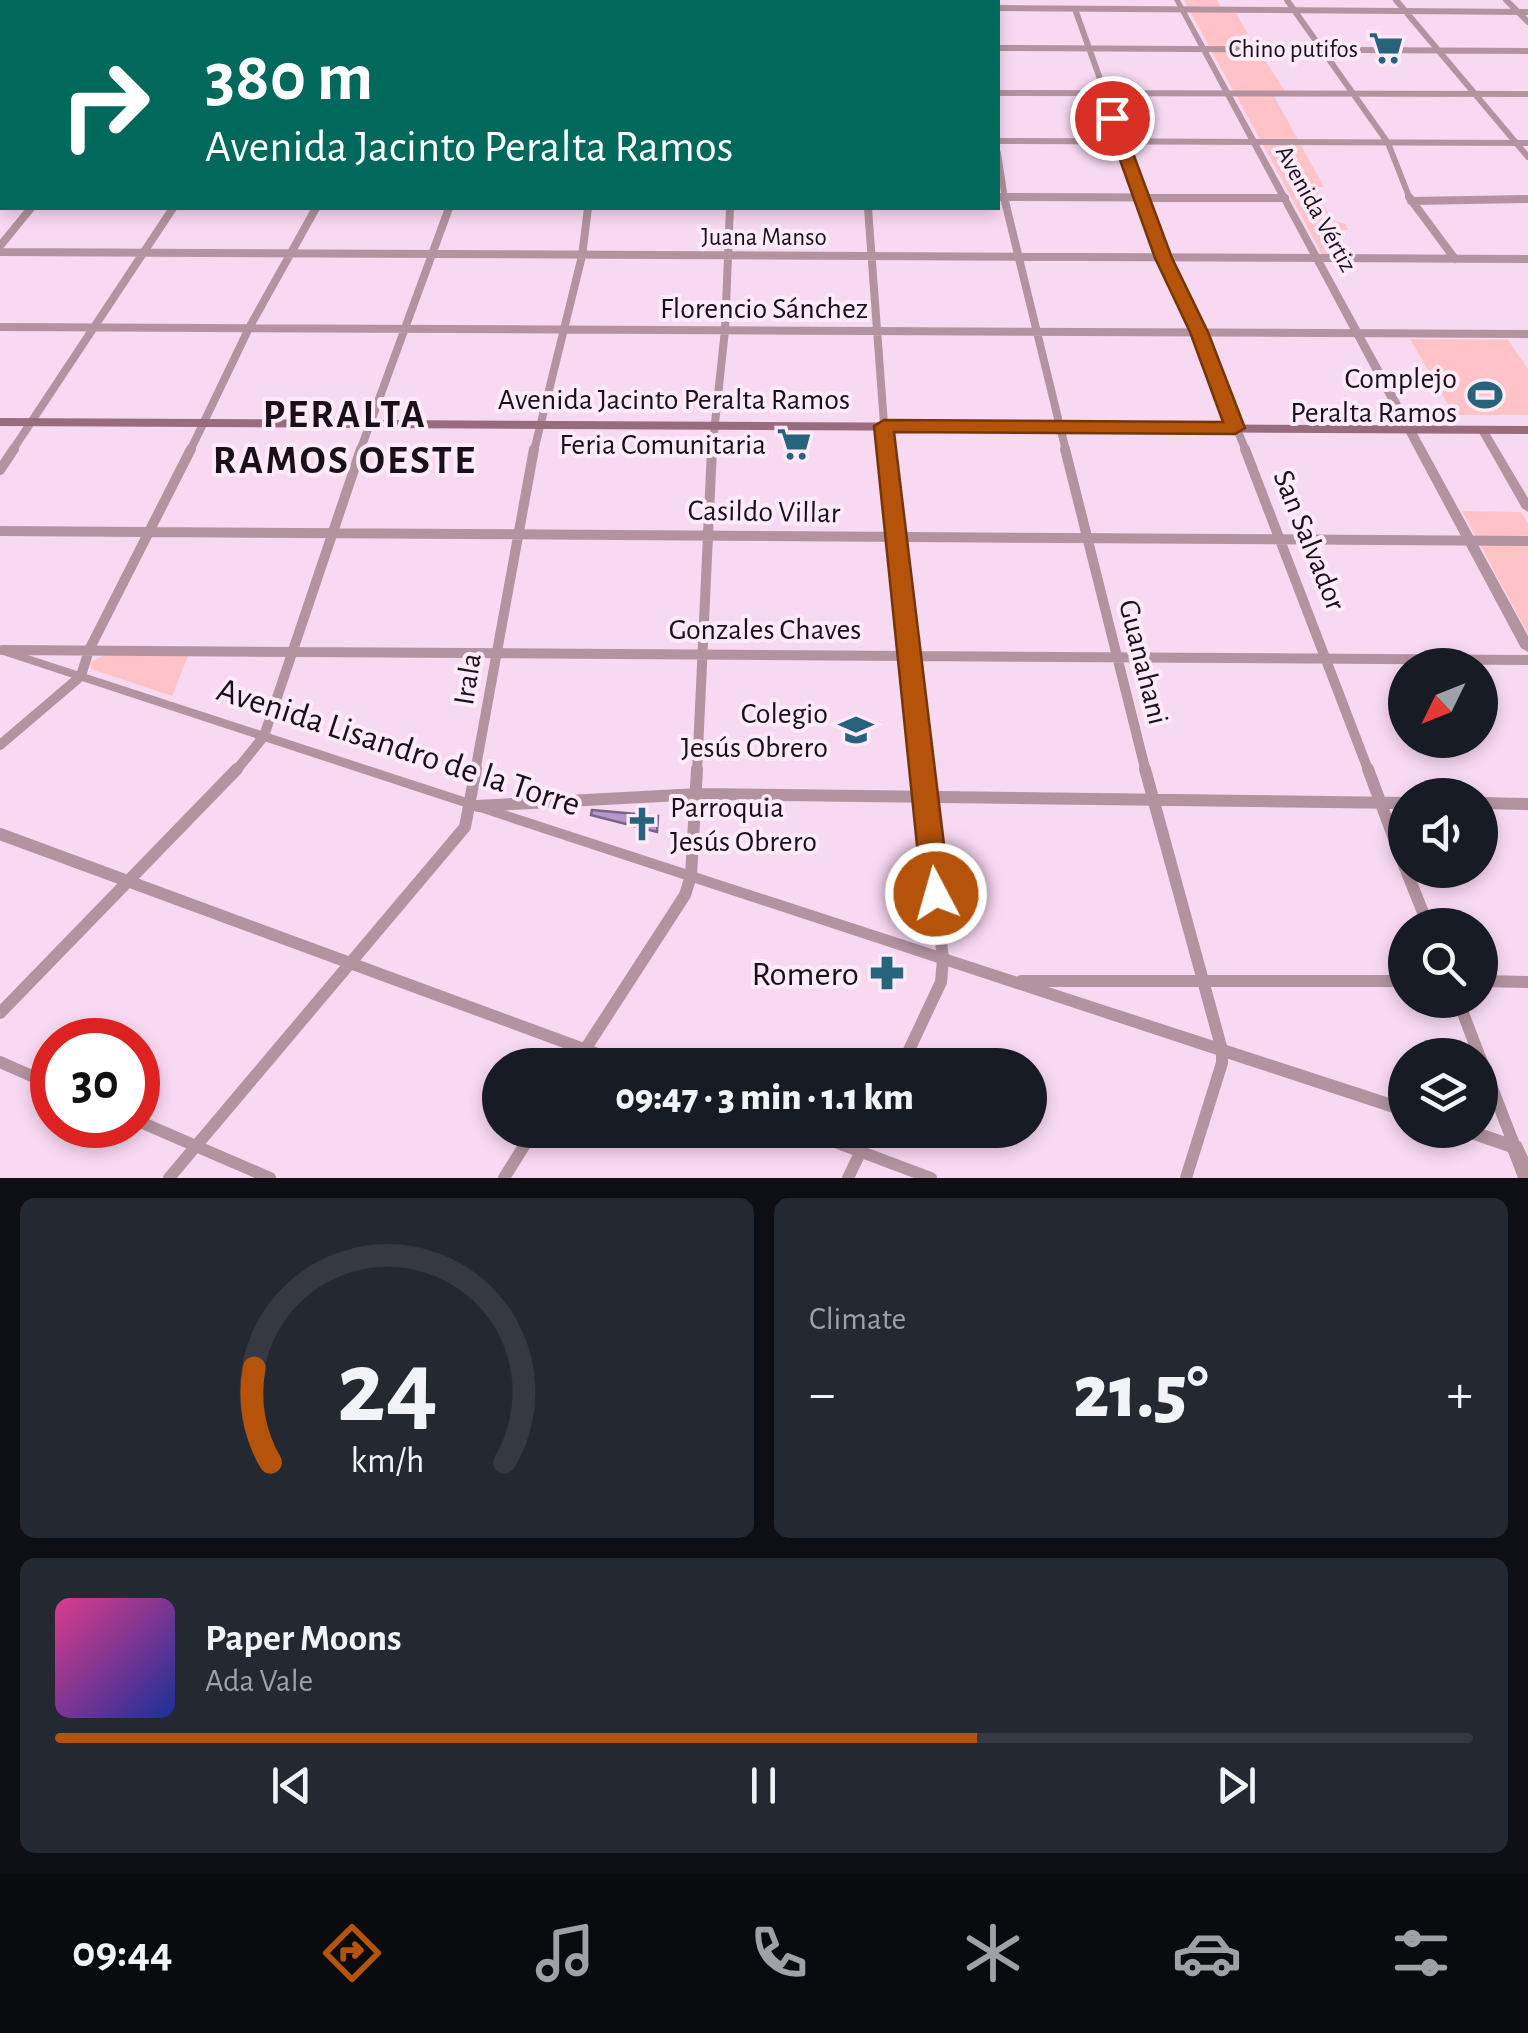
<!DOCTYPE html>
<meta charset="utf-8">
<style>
body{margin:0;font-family:"Alegreya Sans",sans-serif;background:#242831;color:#f1f3f6;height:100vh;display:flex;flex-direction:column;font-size:38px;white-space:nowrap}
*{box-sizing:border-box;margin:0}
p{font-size:32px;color:#9ea1a6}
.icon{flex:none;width:55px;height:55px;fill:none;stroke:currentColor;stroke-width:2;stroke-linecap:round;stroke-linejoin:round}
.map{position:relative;height:1178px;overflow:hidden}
.details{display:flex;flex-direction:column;gap:20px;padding:20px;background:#0d0f14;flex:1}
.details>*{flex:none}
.banner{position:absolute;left:0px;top:0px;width:1000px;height:210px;box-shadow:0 5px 15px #0003;background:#00695c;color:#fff;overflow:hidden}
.needle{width:65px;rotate:227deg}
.fabs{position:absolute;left:1388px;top:648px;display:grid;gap:20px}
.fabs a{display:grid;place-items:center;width:110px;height:110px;border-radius:50%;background:#171b24;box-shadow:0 5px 15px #0003;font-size:50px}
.speed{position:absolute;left:30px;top:1018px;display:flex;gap:20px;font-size:50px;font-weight:700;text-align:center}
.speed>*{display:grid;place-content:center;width:130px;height:130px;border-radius:50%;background:#171b24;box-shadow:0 5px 15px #0003;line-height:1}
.speed .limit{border:15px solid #d22;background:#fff;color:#111}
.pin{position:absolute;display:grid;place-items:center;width:85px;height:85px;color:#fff;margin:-42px;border:5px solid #fff;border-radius:50%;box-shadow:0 2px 10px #0007}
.me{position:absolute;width:110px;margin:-55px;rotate:354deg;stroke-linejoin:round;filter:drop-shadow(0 0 8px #0008)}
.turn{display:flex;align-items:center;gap:35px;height:210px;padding:0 40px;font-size:45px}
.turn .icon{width:130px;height:130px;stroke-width:2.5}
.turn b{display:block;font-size:70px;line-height:85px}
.big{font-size:75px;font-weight:800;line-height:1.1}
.details .tile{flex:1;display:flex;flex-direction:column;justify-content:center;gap:15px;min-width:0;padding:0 35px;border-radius:15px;background:#242831}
.details .dial{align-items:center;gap:0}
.dial svg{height:260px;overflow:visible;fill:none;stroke:#363941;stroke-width:7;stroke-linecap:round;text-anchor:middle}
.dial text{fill:#f1f3f6;stroke:none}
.song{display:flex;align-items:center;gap:30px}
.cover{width:120px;height:120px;border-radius:15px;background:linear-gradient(135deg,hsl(330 70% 55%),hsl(230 70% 35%))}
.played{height:10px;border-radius:5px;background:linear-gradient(90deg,#b45309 65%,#363941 65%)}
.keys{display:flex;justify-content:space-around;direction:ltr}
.heat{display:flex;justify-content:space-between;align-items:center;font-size:55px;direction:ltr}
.details .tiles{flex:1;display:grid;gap:20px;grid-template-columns:1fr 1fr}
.tile:last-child{grid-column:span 2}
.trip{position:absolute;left:482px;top:1048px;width:565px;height:100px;border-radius:50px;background:#171b24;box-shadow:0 5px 15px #0003;font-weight:800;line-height:100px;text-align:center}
.tabs{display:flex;height:160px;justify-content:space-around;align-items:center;background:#090b0e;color:#9ea1a6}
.tabs .icon{width:70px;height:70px}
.tabs .active{color:#b45309}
.tabs b{font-size:45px;color:#f1f3f6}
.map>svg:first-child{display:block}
.green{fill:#ffc3c7}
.building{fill:#b996d1;stroke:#786783;stroke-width:2.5}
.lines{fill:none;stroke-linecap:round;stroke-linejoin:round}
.minor-far3{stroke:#b2939f;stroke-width:6}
.minor-far2{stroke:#b2939f;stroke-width:8}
.minor-far1{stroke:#b2939f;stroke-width:10}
.minor{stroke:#b2939f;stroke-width:12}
.tertiary{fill:#b2939f;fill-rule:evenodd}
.secondary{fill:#986b7d;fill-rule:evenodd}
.route{fill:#b45309;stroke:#753606;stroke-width:2.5}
.labels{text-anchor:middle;stroke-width:8;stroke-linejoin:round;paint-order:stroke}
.far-poi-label{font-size:25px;fill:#1b1019;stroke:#feebfa;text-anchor:end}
.far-street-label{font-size:25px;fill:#1b1019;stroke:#feebfa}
.street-label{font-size:30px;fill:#1b1019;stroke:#feebfa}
.poi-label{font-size:30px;fill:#1b1019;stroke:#feebfa;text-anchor:end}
.near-street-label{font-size:35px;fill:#1b1019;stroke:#feebfa}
.near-poi-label{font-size:35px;fill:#1b1019;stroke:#feebfa;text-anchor:end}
.district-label{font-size:40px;font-weight:bold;letter-spacing:2.5px;fill:#1b1019;stroke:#feebfa}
</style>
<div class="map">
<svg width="1528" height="1178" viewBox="0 0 1528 1178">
<rect width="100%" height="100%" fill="#f8d9f2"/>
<path class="green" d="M1184,0H1217L1225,13H1236L1256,49L1210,48Z
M1212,52H1260L1286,93L1234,92Z
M1236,95L1274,96L1324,187H1315L1332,220L1345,224L1349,230H1324L1334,250H1353L1357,257L1323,256Z
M1410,339L1508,340L1528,369V415H1454Z
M1462,511L1521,512L1528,523V634Z
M104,655L188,656L172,696L91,669V662Z"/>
<path class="building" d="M592,810L658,816L657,832L591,815Z"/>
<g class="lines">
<path class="minor-far3" d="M1287,0L1388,143L1410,199
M1396,0L1528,157
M1506,0L1528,22
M551,2L556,0
M998,8L1528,12
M1075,9L1143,199
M998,48L1528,51
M998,93L1528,94
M998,141L1528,143
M998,153L1005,199
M1001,197L1285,198
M1506,199H1528"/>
<path class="minor-far2" d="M1001,197L1285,198
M1004,197L1066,451
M1142,197L1246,451
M1409,197L1455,259
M1411,201L1528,199
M868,208L886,451
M0,246L31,208
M0,252L1528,259
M0,327L1528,334
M12,451L173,208
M190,451L249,328L316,208
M360,451L449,208
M534,451L582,256L588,208
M712,451L725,330L730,208"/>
<path class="minor-far1" d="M886,449L922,772
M1065,449L1146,772
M1245,449L1369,772
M0,470L14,449
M0,531L1528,541
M2,650L1528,660
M0,745L81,676L89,650L191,449
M235,772L264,736L361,449
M475,772L534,449
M697,772L712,449"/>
<path class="minor" d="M1145,769L1222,1050V1063L1186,1178
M1368,769L1405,868
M1480,803L1528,804
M478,806L698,794L1405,803
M0,834L627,1065
M1406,870L1428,925
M1021,981H1405
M1480,981L1528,982
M1458,1000L1479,1055
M0,1013L237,769
M1480,1057L1515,1147
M0,1062L52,1085
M575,1065L685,895L691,876L697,769
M902,1065L941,982L943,959L922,769
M138,1121L270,1178
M803,1130L931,1178
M169,1178L465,827L476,769
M504,1178L534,1130
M848,1178L871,1130"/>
<path class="tertiary" d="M1174,0H1180L1528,636V652L1521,648Z
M1482,426L1487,429L1528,498V512L1522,508L1477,429Z
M0,646L1405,1103V1117L0,654Z
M1480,1128L1521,1142L1528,1157V1178H1518L1508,1152L1459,1135L1456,1130H1480Z"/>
<path class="secondary" d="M0,418L1528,426V434L0,426Z"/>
</g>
<path class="route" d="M1112,113L1120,118L1172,258L1208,332L1245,428L1235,434L894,432L950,894L946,901L936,904L926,901L922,894L874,426L884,420L1223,422L1190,332L1155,258L1105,118Z"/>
<defs>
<g id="supermarket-bare" transform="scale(2.7)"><path d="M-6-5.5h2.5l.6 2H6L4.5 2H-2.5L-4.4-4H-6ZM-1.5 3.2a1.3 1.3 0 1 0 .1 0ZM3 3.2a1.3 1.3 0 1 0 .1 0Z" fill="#27637b" stroke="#feebfa" stroke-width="2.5" paint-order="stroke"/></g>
<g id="stadium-bare" transform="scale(2.7)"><path d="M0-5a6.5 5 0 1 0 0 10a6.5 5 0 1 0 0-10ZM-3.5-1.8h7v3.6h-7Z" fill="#27637b" stroke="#feebfa" stroke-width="2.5" paint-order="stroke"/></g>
<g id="school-bare" transform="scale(2.7)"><path d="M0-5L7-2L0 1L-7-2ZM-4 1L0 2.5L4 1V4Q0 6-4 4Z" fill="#27637b" stroke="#feebfa" stroke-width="2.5" paint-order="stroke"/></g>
<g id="church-bare" transform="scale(2.7)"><path d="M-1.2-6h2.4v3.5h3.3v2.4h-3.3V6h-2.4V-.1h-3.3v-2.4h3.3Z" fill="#27637b" stroke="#feebfa" stroke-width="2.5" paint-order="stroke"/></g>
<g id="pharmacy-bare" transform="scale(2.7)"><path d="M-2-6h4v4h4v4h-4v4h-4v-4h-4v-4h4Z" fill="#27637b" stroke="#feebfa" stroke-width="2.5" paint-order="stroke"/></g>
</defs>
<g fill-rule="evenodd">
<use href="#supermarket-bare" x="1386" y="48"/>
<use href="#stadium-bare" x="1485" y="395"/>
<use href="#supermarket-bare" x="794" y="444"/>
<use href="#school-bare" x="856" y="730"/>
<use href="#church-bare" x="642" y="824"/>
<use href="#pharmacy-bare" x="887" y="973"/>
</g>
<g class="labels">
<g class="far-poi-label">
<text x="1358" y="57">Chino putifos</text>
</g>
<g class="far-street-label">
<text transform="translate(1317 208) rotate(61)" y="9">Avenida Vértiz</text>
<text x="764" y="245">Juana Manso</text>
</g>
<g class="street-label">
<text x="764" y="318">Florencio Sánchez</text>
<text x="674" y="409">Avenida Jacinto Peralta Ramos</text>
<text transform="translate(764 511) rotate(1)" y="10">Casildo Villar</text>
<text transform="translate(1310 540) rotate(68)" y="10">San Salvador</text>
<text x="765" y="639">Gonzales Chaves</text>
<text transform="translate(1144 662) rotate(76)" y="10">Guanahani</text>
<text transform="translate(467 679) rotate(-81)" y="10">Irala</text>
</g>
<g class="poi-label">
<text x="1457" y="388">Complejo<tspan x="1457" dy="34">Peralta Ramos</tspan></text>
<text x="766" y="454">Feria Comunitaria</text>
<text x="828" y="723">Colegio<tspan x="828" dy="34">Jesús Obrero</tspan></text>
<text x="670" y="817" text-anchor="start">Parroquia<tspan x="670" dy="34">Jesús Obrero</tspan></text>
</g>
<g class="near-street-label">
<text transform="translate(399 746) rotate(18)" y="12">Avenida Lisandro de la Torre</text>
</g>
<g class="near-poi-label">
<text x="859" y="985">Romero</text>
</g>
<g class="district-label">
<text x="345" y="427">PERALTA<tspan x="345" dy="46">RAMOS OESTE</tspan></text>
</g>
</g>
</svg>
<div class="fabs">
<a><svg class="needle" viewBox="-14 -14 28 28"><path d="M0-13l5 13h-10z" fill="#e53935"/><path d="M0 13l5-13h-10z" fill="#9ea1a6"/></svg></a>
<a><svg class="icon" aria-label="sound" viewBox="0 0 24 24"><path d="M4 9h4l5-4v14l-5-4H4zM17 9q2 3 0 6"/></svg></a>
<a><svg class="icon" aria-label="search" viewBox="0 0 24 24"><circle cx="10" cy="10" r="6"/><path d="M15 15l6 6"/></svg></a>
<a><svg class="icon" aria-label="layers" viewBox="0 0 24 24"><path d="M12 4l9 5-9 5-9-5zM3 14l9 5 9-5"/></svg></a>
</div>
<div class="speed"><div class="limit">30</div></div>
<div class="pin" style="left:1112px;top:118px;background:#d93025"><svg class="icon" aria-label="arrive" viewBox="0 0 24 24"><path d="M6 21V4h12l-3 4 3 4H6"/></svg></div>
<svg class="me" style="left:936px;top:894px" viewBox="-20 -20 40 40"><circle r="17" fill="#b45309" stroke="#fff" stroke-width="3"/><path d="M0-11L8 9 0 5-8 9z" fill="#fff"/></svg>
<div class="trip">09:47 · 3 min · 1.1 km</div>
<div class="banner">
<div class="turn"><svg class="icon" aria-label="right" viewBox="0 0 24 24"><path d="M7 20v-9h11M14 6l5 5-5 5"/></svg><div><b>380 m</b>Avenida Jacinto Peralta Ramos</div></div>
</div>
</div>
<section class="details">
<div class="tiles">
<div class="tile dial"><svg viewBox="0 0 100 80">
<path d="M14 69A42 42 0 1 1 86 69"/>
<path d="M14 69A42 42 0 0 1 9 40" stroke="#b45309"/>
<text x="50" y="56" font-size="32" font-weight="700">24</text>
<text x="50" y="72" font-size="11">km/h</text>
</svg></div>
<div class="tile"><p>Climate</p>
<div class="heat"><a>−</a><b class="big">21.5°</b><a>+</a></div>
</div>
<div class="tile">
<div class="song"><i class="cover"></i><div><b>Paper Moons</b><p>Ada Vale</p></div></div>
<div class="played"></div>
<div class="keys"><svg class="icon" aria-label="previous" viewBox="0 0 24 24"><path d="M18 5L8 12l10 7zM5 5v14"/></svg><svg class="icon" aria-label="pause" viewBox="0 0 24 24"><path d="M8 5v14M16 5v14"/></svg><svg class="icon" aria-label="next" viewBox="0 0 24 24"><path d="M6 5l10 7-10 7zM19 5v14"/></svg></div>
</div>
</div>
</section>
<nav class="tabs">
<b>09:44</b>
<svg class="icon active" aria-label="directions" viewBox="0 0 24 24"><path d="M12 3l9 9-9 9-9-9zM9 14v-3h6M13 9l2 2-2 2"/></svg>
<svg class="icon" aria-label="music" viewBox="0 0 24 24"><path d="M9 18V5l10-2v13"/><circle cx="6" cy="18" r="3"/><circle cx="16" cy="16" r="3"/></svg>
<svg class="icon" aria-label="phone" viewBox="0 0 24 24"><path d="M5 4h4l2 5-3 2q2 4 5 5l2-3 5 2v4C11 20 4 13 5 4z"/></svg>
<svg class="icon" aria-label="climate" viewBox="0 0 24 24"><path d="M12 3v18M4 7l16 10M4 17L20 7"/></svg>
<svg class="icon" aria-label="car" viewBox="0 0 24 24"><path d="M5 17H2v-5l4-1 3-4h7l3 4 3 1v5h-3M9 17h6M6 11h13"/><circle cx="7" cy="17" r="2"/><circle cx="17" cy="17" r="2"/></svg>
<svg class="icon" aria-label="filters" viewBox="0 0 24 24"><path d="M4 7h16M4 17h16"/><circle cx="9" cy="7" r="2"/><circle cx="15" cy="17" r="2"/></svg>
</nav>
